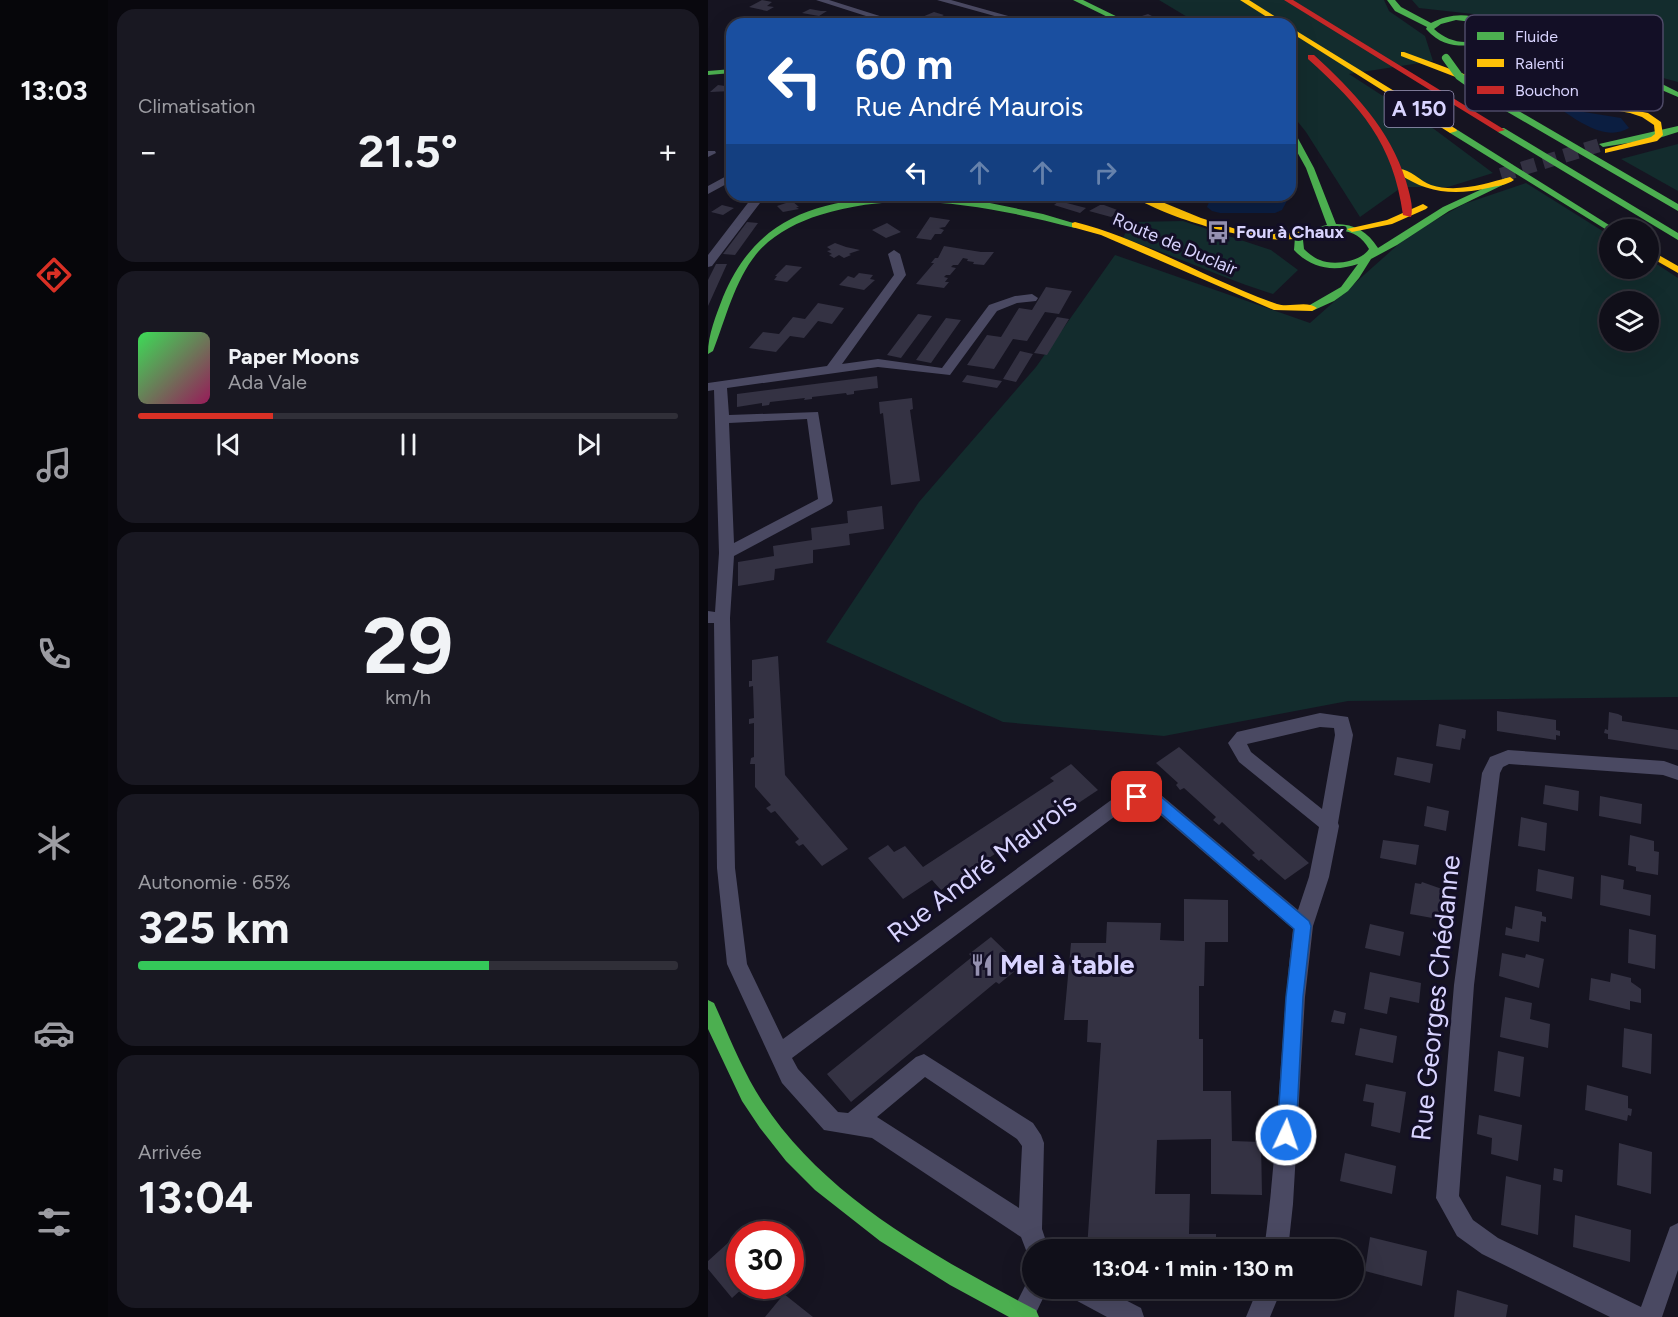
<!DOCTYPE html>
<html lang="fr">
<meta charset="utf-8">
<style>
body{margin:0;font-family:Figtree,sans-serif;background:#191822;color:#f1f3f6;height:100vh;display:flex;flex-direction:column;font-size:22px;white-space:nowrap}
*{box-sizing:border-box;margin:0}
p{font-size:20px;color:#9c9ca2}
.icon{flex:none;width:33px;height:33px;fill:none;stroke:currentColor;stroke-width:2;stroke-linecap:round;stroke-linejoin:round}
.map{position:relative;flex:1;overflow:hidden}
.details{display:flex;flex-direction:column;gap:9px;padding:9px;background:#09080e;width:600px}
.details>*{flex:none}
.guide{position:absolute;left:18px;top:18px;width:570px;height:183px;border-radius:18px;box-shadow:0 6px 24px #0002,0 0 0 2px #302f38;background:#1a4fa0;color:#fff;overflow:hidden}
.tools{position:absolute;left:891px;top:219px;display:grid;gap:12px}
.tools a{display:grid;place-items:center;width:60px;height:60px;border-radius:50%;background:#100f19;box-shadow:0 6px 24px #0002,0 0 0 2px #302f38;font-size:30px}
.speed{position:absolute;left:18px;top:1221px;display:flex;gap:12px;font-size:30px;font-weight:700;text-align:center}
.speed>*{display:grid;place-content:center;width:78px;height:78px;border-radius:50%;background:#100f19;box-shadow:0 6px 24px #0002,0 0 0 2px #302f38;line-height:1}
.speed .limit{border:9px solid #d22;background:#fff;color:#111}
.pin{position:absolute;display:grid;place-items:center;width:51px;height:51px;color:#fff;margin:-26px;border-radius:12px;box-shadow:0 3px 9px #0006}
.me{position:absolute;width:66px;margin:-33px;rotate:3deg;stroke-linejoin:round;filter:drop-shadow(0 0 4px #0008)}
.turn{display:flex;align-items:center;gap:21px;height:126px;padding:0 30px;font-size:27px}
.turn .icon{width:78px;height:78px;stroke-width:2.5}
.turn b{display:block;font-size:42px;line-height:51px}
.lanes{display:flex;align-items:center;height:57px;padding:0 30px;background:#0003;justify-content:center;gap:30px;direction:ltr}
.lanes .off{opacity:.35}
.big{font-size:45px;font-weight:700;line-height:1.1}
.details .card{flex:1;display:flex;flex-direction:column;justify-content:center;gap:9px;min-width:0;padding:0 21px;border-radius:18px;background:#191822}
.details .dial{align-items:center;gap:0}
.dial b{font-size:78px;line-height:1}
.song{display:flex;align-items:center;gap:18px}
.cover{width:72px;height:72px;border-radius:9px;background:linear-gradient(135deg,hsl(130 70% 55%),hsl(330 70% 35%))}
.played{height:6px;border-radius:3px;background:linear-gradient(90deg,#d93025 25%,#302f38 25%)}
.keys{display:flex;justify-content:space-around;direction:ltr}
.heat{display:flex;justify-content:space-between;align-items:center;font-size:33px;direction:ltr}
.charge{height:9px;border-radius:4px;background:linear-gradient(90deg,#34c759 65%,#302f38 0)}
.trip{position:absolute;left:314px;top:1239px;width:342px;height:60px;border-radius:30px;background:#100f19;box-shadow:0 6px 24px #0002,0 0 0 2px #302f38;font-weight:700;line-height:60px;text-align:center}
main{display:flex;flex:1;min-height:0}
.menu{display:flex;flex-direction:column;width:108px;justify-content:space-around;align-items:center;background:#06060a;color:#9c9ca2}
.menu .icon{width:42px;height:42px}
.menu .active{color:#d93025}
.menu b{font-size:27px;color:#f1f3f6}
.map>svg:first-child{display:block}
.green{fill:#132c2d;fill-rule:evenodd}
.water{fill:#0b1e41}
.building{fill:#343243}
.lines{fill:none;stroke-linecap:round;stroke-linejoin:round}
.secondary-tunnel{stroke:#333142;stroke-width:14;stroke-dasharray:14 8;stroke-linecap:butt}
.street{fill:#4a4962;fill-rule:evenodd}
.fast{fill:#4caf50;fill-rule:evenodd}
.slow{fill:#ffc107;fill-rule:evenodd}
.jam{fill:#c62828;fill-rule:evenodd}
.fast-bridge{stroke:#4caf50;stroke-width:8}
.route{fill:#1a73e8;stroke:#114b97;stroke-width:1.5}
.labels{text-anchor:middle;stroke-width:6;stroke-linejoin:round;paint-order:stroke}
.far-poi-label{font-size:18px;font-weight:bold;fill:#d9d4ff;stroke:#130f26;text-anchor:start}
.far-street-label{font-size:18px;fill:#d9d4ff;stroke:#130f26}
.shield{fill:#130f26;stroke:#9e99be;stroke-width:1.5}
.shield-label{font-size:21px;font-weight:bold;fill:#d9d4ff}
.near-street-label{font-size:27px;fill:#d9d4ff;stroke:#130f26}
.near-poi-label{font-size:27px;font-weight:bold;fill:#d9d4ff;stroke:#130f26;text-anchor:start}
.key{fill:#130f26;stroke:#4e4a67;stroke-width:1.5}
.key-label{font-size:16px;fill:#d9d4ff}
</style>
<main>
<nav class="menu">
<b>13:03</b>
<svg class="icon active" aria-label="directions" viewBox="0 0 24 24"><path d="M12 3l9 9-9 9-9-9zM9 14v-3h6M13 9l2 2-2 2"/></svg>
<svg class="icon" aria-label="music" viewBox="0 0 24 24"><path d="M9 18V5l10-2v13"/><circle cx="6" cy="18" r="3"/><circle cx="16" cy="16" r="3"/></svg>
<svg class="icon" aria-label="phone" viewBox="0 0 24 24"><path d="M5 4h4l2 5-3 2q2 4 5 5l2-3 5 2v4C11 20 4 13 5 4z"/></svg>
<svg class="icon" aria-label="climate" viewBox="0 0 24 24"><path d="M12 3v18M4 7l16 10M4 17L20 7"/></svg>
<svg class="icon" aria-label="car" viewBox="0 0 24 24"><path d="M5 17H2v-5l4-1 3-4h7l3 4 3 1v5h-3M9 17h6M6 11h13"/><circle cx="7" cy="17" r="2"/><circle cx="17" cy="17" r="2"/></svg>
<svg class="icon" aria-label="filters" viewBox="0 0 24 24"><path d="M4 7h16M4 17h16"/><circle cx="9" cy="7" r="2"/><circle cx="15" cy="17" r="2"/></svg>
</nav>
<section class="details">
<div class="card"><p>Climatisation</p>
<div class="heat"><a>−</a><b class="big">21.5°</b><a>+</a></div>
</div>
<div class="card">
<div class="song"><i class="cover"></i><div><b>Paper Moons</b><p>Ada Vale</p></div></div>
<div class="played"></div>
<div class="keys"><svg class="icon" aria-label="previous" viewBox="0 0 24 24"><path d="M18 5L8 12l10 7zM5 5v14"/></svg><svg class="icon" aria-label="pause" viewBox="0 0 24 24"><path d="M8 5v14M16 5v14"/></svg><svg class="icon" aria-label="next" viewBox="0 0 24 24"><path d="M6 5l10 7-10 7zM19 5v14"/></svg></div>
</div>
<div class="card dial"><b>29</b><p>km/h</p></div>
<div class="card"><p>Autonomie · 65%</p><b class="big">325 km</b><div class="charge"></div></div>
<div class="card"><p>Arrivée</p><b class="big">13:04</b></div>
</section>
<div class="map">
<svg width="970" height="1317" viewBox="0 0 970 1317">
<rect width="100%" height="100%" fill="#161421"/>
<path class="green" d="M451,0H676L681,11L717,36L725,61L641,74L726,129L785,173L740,187H694L652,217L598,132L582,112V24H491Z
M704,0H970V82L818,41L791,22L765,14L711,8Z
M970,144V191L913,159Z
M818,183L901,235L902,268H940L941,259L970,278V697L640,701L456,736L295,722L118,642L211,502L328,367L407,255L602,323L702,234L756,204ZM902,302H940V340H902Z
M475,221L563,250L590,270L565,294C514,278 465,255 415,238L423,222Z"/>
<path class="water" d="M851,108L913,118L921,128C898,142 870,121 851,108Z
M532,195H582L574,210L567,213H512L504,211L499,207L501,202L513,197Z"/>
<path class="building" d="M54,0L64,2L59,6L66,7L59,11L41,7Z
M102,9L113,11H119L111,16L94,13Z
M226,12L236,15L224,21L214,17Z
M440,14L454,21L445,24L428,18Z
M10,85L24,87V91L2,92Z
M84,201L91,207H88L91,209L75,212L69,206Z
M351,201L378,208L372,213L346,205Z
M14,205L26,208L15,215L3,212Z
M392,205H396L412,211L403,217L381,211Z
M222,217L242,220L237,227L231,228L236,230L233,234H227L223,240L208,238Z
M39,222L50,223L27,255L15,254Z
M179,223L193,232L178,238L164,230Z
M127,243L138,247L152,250L143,253L141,254L143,255L136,258L131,255L126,258L121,255L124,254L119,251L123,250L119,247Z
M236,246L273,252H286L276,265L265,264L266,262L259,261L260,259L255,258L250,265H245L243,267L248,268L242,275H238L236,277L240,278L237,282H241L236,288L208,284L226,263H223L227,258H230Z
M8,264H19L0,306V280Z
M78,265L94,267L79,282L66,280L69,276H67Z
M151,273L165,275L162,279L167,280L156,290L131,285L140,276L146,278Z
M338,287L364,291L351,314L337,312L319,341L305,339L286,369L259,365L279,335L293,337L311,308L324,310Z
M110,303L136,308L124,324L110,321L96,338L82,336L68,352L41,348L55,332L71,334L85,317L97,319Z
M210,314L224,316L193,358L179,355Z
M349,317L361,319L339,355L326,353Z
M238,318L253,320L223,363L208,360Z
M312,351L325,354L308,382L295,379Z
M259,375L294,381L289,388L254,382Z
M169,376L170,388L146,391V394L139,395L138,393L104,397V399L96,400L97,398L62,402L61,405L54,406V403L29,407V394Z
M204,398L205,409L202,410L212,481L183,485L175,413L172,414L171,402Z
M174,506L176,529L141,534L142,545L105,550V563L67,569L66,580L30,586V562L66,556L65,546L104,540L103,528L140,523L139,511Z
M70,656L77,775L140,849L114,866L95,844L91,846L87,842L91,839L67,811L63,813L58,808L63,805L47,787V764H42L43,758L46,757V723L41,724V719L46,718L45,686L41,687V681H44V660Z
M789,711L848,720V730L852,731V736L848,735V740L789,731Z
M901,712L910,714L914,716V721L970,730V750L900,739V734L896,733L897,729L900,730Z
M731,724L758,730L757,739L754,738L752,750L728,746Z
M471,747L601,863L577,880L553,859L551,861L544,855L547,853L514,822L511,825L505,820L508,817L476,788L472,790L468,785L470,783L448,763Z
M689,757L725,764L722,783L686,775Z
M363,764L390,790L369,804L366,801L233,890L224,880L195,899L160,858L180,845L186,852L197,846L215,867L346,781L342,778Z
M837,785L871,791L870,811L835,804Z
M892,796L934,804L933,824L891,816Z
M719,806L741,811L738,831L716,826Z
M813,817L839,823L837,851L810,846Z
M922,835L946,841V851L951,852L950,875L928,871V867L920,865Z
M675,840L711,845L708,865L672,858Z
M830,869L866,877L864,899L828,891Z
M893,875L916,880L915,889L943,895L942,916L892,905Z
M714,882L734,889L730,919L702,914L707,883L713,884Z
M476,899L520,900V942H497L496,986H491V1039H495V1091H523L524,1141L553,1142L554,1195L503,1194V1139L449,1140L447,1194H482L481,1234H508V1250L379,1249L393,1043L379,1042L380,1020H356L363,943H398L399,922L453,923L452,940L476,941Z
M807,906L834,912V916L838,917V922L833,921L831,942L797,935L798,927L804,929Z
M662,924L696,932L692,956L657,948Z
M921,929L948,935L947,969L920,963Z
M283,937L313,966L291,984L288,982L143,1102L119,1074L264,957L261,954Z
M794,953L817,958L818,954L836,959L831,988L791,976Z
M662,972L713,983L711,1003L682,997L679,1014L656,1009Z
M903,973L923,978V982L933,989V1003L922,1001V1010L881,1000L883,978L902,982Z
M797,997L824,1003L822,1019L842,1024L840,1048L792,1037Z
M626,1010L638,1013L636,1024L623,1022Z
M652,1028L689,1036L685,1063L647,1055Z
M916,1028L944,1034L943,1074L914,1067Z
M790,1051L816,1057L812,1097L786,1091Z
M658,1084L698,1092L692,1133L663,1126L666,1103L655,1101Z
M879,1085L920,1096V1108L924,1109L923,1116L920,1115L919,1121L877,1110Z
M771,1115L814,1125L810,1161L783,1154L784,1138L769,1134Z
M911,1143L944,1152L943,1194L909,1185Z
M637,1153L688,1166L684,1194L632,1181Z
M846,1168L855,1170L854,1182L845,1180Z
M798,1176L833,1185L830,1235L793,1225Z
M867,1215L923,1230L922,1262L865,1247Z
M662,1237L719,1251L714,1286L657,1271Z
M21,1242L32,1254V1286H37L24,1298L0,1269V1261Z
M450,1288H508V1293L450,1292Z
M589,1288H601L599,1301L592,1300L593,1290Z
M749,1290L800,1305L798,1317H746Z
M76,1294L105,1317H57Z"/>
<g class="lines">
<path class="secondary-tunnel" d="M793,175L895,144"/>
<path class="street" d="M108,0H121L197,24H183Z
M229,0H243L329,24H315Z
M0,151H7L8,153L0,157Z
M24,173V181L0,194V186Z
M46,195H58L4,266L0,267V255Z
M186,250L192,254L198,275L134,364L170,359L234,368L281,305L307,296L324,294L330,298L328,301L309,303L289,311L242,375L170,367L19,388L21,415L110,412L125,501L123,504L26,556L22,618L27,868L39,964L75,1039L406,798L429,790L453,795L590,910L601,877L611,827L531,762L520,743L529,732L612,713L640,717L645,735L630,823L631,826L621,877L605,926L597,997L585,1204L580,1250H556C571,1143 572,1036 585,929L442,806L429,804L418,808L84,1058L90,1069L130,1112L140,1113L208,1057L216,1054L325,1123L333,1135L336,1143L334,1229L341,1250H324V1260L321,1258L313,1237L164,1138L116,1130L74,1083L19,964L9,868L6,623H0V611L7,612L11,553L6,390L0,391V383L119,366L186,275L180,254ZM99,419L110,499L26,543L21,423ZM612,727L626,728L627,735L614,809L543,752L539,744ZM217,1077L309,1139L314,1146L311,1208L169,1117Z
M800,750L956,761L970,766V780L955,775L801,764L795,767L792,773L766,985L751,1196L765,1220L790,1238L933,1307L962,1227L970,1223V1270L954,1317H902L774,1254L749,1236L728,1198L746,985L774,773L782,757Z
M324,1278V1288H340L326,1317H304L303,1314L320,1280Z
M356,1288H394L433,1308L436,1317H399L360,1296Z
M550,1288H574L562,1317H538Z"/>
<path class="fast" d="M365,0H375L424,24H414Z
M679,0H687L693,7L723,23C746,11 774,12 791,33L781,41L852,55L921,73L948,81L970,92V97L942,85L909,75L920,78L931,87L929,97L909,104H889V100C902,98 911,98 922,94L924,90C896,67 823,52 787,46C760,42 740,54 718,29L719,27L687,11ZM748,20L772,23L783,33C765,47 742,44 726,29L733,24Z
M24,69V73L0,75V71Z
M779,96H785L970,204V211L779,100Z
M970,126V132L951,138L895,147L891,144Z
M582,128L586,131L606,168L628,224C647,224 660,232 670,248L735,207L798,178L805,180L741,211L689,245L663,259L651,278L640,291L626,301L604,311L599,308L600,306L633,287L650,264C626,272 604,269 586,250L587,237L606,228L619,225L598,168L582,139ZM632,230C646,232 654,237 661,249C653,262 625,266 612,260C606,258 600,253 596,249L595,240C607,233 618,230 632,230Z
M790,128H796L970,233V240L790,132Z
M742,129H748L909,230H902V232L742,133Z
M198,195L267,200L335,214L372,225L367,228C283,207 197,188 112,215C89,222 66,234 50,252C27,279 18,318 5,351L0,354C0,334 8,316 15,297C50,213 114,200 198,195Z
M0,1000L6,1003C21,1036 34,1070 54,1101C118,1199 228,1257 328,1310L331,1317H301L242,1285L172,1241L107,1190L78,1161L52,1128L34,1101L0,1029Z"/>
<path class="slow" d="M532,0H541L579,24H570Z
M582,27L748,129L749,131L742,133L582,32Z
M696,52L764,77L788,84L940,113L953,122L955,135L949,141L897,153V149L943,137L947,134L946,125L934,117L922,113L784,88L758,81L693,56V52Z
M690,169C701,168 712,181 723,185C749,193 777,184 802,177L806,180C799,185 789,186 780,188C746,196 718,193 690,173Z
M424,195H437L493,218L531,230L574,234L596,231L601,234C572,254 450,216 424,195Z
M715,204L720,207L718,209L684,224L644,232L639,229L679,220Z
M367,222C438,240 500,280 569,304C581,308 599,300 609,308L604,311L566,310L393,235L364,227V223Z
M940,249L970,266V273L940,256Z"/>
<path class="jam" d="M576,0H585L797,130L790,132Z
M600,55H606C645,91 682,129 698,181C701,192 706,207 703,217L695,215C685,142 653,107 600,59Z"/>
<path class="fast-bridge" d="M738,58L751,76L782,98"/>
</g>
<path class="route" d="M429,791L452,796L601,921L603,926L595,997L588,1135L585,1142L578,1144L572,1142L569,1135L578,997L586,929L443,805L424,801L422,797L424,793Z"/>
<defs>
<g id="bus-bare" transform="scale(1.8)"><path d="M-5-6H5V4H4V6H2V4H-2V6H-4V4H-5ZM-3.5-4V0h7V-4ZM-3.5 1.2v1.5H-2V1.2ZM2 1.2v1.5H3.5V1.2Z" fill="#9591b1" stroke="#130f26" stroke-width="2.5" paint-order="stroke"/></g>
<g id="restaurant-bare" transform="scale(1.8)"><path d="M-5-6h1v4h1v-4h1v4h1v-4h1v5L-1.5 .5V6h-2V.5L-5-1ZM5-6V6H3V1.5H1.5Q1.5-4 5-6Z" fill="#9591b1" stroke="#130f26" stroke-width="2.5" paint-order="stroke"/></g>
</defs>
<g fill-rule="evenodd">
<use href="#bus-bare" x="510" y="232"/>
<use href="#restaurant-bare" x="274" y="965"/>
</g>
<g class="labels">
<g class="far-poi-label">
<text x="528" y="238">Four à Chaux</text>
</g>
<g class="far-street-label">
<text transform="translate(467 244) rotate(23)" y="6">Route de Duclair</text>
</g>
<rect class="shield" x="676.5" y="91" width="69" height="36" rx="4.5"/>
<g class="shield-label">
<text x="711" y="116">A 150</text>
</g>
<g class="near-street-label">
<text transform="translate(274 868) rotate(-37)" y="9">Rue André Maurois</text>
<text transform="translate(728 998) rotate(-84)" y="9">Rue Georges Chédanne</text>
</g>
<g class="near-poi-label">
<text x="292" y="974">Mel à table</text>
</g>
</g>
<rect x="757" y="15" width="198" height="96" rx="9" class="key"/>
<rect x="769" y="32" width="27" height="8" fill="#4caf50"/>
<rect x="769" y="59" width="27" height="8" fill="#ffc107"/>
<rect x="769" y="86" width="27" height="8" fill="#c62828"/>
<g class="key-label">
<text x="807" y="42">Fluide</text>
<text x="807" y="69">Ralenti</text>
<text x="807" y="96">Bouchon</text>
</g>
</svg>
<div class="tools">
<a><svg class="icon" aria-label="search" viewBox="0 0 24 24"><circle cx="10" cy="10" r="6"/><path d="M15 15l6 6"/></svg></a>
<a><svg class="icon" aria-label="layers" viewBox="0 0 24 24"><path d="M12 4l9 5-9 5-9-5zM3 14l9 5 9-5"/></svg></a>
</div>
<div class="speed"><div class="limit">30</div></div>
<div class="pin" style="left:429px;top:797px;background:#d93025"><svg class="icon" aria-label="arrive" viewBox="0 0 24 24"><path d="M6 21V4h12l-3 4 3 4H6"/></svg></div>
<svg class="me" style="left:578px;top:1135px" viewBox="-20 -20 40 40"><circle r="17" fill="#1a73e8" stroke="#fff" stroke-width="3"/><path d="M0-11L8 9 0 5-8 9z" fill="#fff"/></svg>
<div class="trip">13:04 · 1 min · 130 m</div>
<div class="guide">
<div class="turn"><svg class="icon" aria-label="left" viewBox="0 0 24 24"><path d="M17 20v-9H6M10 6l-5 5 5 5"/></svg><div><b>60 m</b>Rue André Maurois</div></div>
<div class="lanes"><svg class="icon" aria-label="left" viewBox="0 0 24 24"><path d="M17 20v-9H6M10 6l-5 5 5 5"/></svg><svg class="icon off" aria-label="ahead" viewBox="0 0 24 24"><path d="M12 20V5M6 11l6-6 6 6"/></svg><svg class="icon off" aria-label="ahead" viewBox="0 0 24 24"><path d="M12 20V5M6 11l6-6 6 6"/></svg><svg class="icon off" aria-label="right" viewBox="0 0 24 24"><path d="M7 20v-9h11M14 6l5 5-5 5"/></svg></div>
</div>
</div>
</main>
